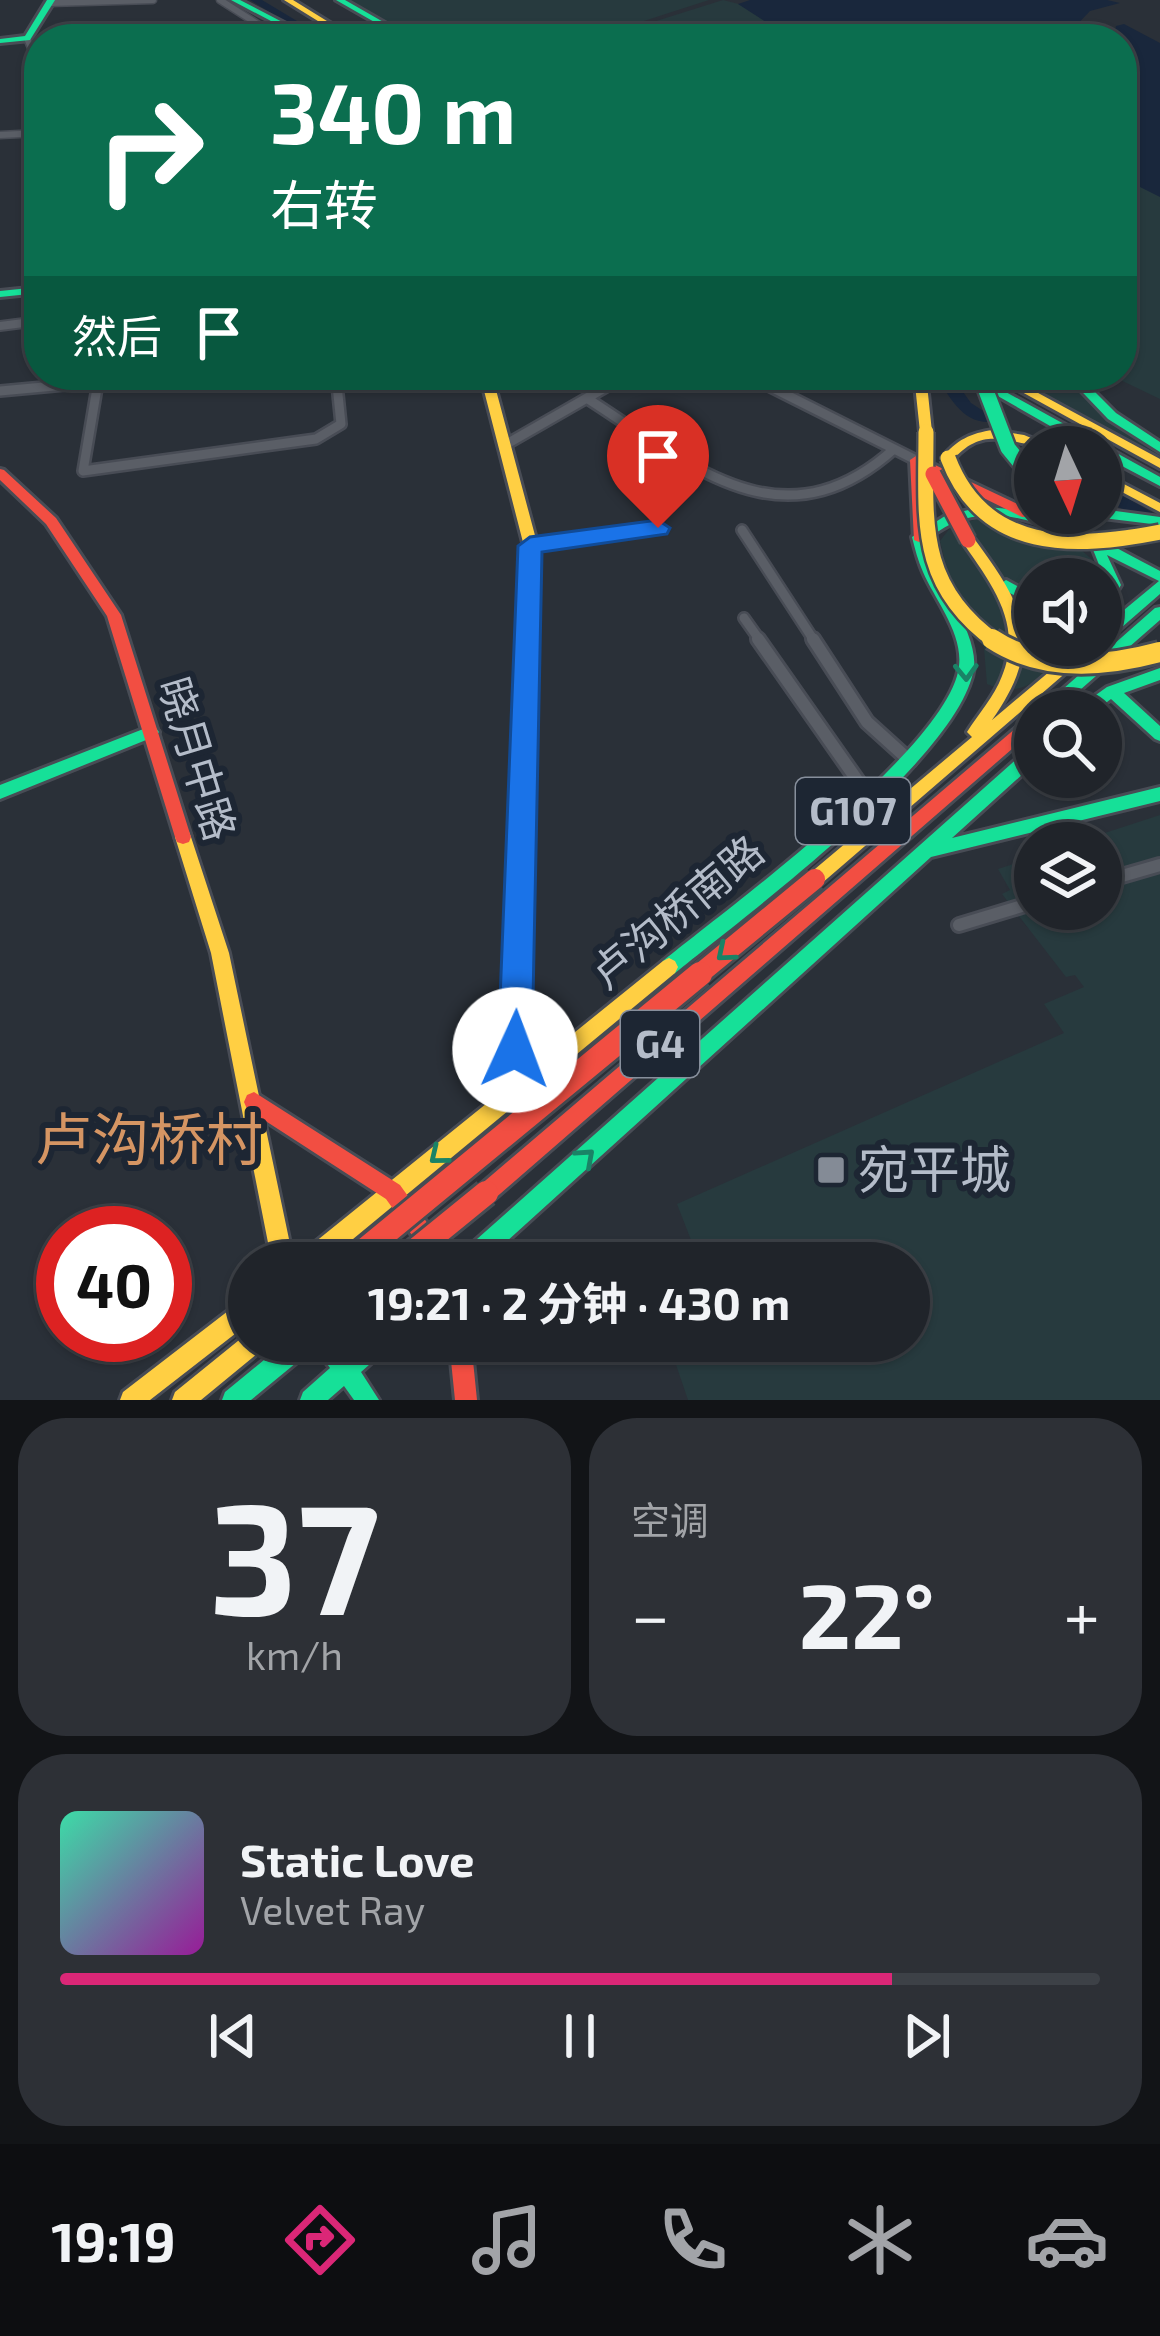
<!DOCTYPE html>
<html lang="zh">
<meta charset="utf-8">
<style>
body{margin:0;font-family:"Exo 2","Noto Sans SC",sans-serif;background:#2d3036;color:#f1f3f6;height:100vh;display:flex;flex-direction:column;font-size:45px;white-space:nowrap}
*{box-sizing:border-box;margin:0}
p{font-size:39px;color:#a2a4a8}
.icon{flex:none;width:66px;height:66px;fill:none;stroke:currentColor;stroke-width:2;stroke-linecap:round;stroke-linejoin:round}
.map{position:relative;height:1400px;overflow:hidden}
.panel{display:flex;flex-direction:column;gap:18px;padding:18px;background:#121417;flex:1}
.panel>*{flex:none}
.hud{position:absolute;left:24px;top:24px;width:1113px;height:366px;border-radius:48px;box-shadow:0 3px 9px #0004,0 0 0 3px #3d4147;background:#0b6e4f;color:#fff;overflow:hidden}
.needle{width:78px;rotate:176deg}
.tools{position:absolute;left:1014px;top:426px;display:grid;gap:24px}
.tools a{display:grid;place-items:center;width:108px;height:108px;border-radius:50%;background:#20242a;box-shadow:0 3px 9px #0004,0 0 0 3px #3d4147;font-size:60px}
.speed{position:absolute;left:36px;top:1206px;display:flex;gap:24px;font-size:60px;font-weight:700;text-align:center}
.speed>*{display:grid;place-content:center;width:156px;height:156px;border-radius:50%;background:#20242a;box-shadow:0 3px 9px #0004,0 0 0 3px #3d4147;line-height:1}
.speed .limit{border:18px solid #d22;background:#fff;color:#111}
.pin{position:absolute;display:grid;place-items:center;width:102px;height:102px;color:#fff;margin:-123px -51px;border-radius:50% 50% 50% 0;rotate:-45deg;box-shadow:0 0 12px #0007}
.pin .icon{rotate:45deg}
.me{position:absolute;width:132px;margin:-66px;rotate:2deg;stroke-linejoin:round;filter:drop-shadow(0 0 9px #0008)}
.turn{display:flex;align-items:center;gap:42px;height:252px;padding:0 48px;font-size:54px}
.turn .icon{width:156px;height:156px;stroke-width:2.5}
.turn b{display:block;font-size:84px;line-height:102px}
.then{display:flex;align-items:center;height:114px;padding:0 48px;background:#0003;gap:24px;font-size:45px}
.big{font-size:90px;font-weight:700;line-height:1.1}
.panel .card{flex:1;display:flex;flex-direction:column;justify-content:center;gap:18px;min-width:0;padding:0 42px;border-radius:48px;background:#2d3036}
.panel .dial{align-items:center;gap:0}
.dial b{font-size:156px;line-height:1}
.song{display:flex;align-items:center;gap:36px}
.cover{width:144px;height:144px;border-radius:18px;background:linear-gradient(135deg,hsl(160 70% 55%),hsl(300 70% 35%))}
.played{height:12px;border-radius:6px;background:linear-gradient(90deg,#db2777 80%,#3d4147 80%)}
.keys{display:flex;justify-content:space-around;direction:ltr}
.heat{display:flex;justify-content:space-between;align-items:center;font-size:66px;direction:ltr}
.panel .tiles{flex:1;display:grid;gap:18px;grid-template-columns:1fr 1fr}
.card:last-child{grid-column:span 2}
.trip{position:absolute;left:228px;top:1242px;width:702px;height:120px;border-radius:60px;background:#20242a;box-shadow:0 3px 9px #0004,0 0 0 3px #3d4147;font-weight:700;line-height:120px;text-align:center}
.dock{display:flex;height:192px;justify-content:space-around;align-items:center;background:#0d0e11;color:#a2a4a8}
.dock .icon{width:84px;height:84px}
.dock .on{color:#db2777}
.dock b{font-size:54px;color:#f1f3f6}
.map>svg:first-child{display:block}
.green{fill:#273a3e}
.water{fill:#19273c}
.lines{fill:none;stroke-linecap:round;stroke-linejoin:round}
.river{fill:#19273c;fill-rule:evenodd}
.street-far3-casing{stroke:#484c55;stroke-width:9}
.street-far2-casing{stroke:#484c55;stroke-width:12}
.street-far1-casing{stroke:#484c55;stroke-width:14}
.street-casing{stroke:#484c55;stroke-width:18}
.fast-casing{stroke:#484c55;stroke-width:6}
.slow-casing{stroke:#484c55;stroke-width:6}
.jam-casing{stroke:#484c55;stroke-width:6}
.street-far3{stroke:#5a5e66;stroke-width:6}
.street-far2{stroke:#5a5e66;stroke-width:8}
.street-far1{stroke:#5a5e66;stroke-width:9}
.street{stroke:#5a5e66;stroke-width:12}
.fast{fill:#16e098;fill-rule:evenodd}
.slow{fill:#ffcf43;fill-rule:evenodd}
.jam{fill:#f24e42;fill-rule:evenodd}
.fast-bridge-casing{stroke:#474c53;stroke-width:20;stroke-linecap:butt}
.slow-bridge-far1-casing{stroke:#474c53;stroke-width:20;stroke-linecap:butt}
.slow-bridge-casing{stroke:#474c53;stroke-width:26;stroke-linecap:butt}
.jam-bridge-far2-casing{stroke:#474c53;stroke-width:20;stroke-linecap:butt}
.jam-bridge-far1-casing{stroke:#474c53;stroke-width:26;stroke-linecap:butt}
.jam-bridge-casing{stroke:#474c53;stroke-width:30;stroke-linecap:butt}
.fast-bridge{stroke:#16e098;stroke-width:15}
.slow-bridge-far1{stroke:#ffcf43;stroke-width:15}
.slow-bridge{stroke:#ffcf43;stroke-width:20}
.jam-bridge-far2{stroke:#f24e42;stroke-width:15}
.jam-bridge-far1{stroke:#f24e42;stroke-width:20}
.jam-bridge{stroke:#f24e42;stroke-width:24}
.oneway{stroke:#1a8366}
.route{fill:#1a73e8;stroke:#114b97;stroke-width:3}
.poi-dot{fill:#848b96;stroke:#1d2633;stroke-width:4.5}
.labels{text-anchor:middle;stroke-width:12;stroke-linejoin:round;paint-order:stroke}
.shield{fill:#1d2633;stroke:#878f9c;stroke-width:3}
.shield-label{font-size:39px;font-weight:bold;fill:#b4bcc9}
.street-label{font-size:42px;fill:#b4bcc9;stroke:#1d2633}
.near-poi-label{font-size:51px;fill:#b4bcc9;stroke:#1d2633;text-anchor:start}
.near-quarter-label{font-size:57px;fill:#d59563;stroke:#1d2633}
</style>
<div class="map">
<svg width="1160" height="1400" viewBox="0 0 1160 1400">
<rect width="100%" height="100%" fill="#2a3038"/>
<path class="green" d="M350,0H709L588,39H419Z
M723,0L785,16L817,39H599Z
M1122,166L1160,188V399L1110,375H1122Z
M1009,375H1066L1089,402L1160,450V458Z
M980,518C1034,521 1083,536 1111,585L1101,619V579H1035V645H1074C1046,671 1027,702 987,684L984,648L953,594L940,541L950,528Z
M1160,815V1400H688L668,1341H909V1263H700L677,1204L1064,1033L1044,1004L1084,987L1075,975L1066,977L1002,894L1010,890L998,869L1035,857V909H1101V843H1074Z"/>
<path class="water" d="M750,0H1107L1120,3L1090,11L1067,35L1076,39H792L738,4Z
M1124,24L1160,43V197L1122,178V39H1113L1116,26Z"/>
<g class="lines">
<path class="river" d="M250,0H262L327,39H314Z
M935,375H951L971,403L988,414V422C961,422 949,395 935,375Z
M1101,483L1160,517V531L1101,497Z"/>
<g class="street-far3-casing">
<path id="street-far3" d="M220,0L281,39
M49,3L153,0
M27,38L39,68
M0,135L39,133"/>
</g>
<g class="street-far2-casing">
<path id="street-far2" d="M0,326L39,321
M138,377L150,375"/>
</g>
<g class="street-far1-casing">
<path id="street-far1" d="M150,375L98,382L83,471L316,439L341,424L336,375
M747,375L916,460
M0,391L98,382L99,375
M588,399C691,465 782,549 894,449
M505,445L627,375
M742,530L815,642
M530,546L658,528
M744,618L761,642"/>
</g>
<g class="street-casing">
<path id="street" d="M758,639L869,797
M813,639L867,722L910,761
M1101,882L1160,865
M959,925L1035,902"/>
</g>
<g class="fast-casing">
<path id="fast" d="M47,0H55L30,40L0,43V39L25,36Z
M231,0H240L315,39H305Z
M336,0H345L413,39H404Z
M39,287V293L0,297V291Z
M961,375H975L1160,477V486L1101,455V447H1087Z
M1066,375H1078L1116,413L1160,442V452L1108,419Z
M980,507C1051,508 1099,539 1160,571V594L1106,641L1101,642V629L1159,581L1107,555L1121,585L1106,610L1101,611V595L1107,585L1092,547C1050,526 998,502 951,524C943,528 934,534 926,539C935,577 978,633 974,667C963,755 746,915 675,973L669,976L663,973L660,967L663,961C728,908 951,745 959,666C963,633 935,600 923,572C918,561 915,549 912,537L945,516Z
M1101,509L1160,517V525L1095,517L1089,513H1101Z
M1006,580L1035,596V607L1001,588L999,585Z
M1160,607V620L1056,711H1038L1155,608Z
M1160,668V680L1124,693L1160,726V741L1155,739L1111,699L1095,711H1076L1079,707L1107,687Z
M151,726L156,728L159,732L156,736L0,799V785Z
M1035,747V763L952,838L1160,787V801L931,857L483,1263H456L459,1255L1029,748Z
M521,872L527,875L530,880L523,1095L520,1102L513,1105L506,1102L503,1095L512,880L515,875Z
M287,1341H338L347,1354L362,1341H390L387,1349L361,1372L379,1400H354L344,1386L328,1400H300L303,1392L330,1368L314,1345L313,1349L251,1400H222L225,1392Z"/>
</g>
<g class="slow-casing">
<path id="slow" d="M284,0H293L356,39H347Z
M480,375H492L540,554L530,880L527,885L521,888L515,885L512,880L526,554Z
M914,375H926L932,432L926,436L920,432Z
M991,375H1005L1160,459V468Z
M993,430L1024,435L1053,447C1011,447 986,421 952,461L948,462L942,458C956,440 971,433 993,430Z
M1101,472L1160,503V512L1101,481Z
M968,535L973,537C1024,606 1046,643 992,720L1081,645H1098L821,884L815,887L809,884L806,879L809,874L972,737L967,732C979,713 994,697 1002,676C1024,623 990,582 961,540Z
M183,830L189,832L191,837L229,953L294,1263H272L211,953L175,837L177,832Z
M669,958L675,961L678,967L675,973L324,1263H296L299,1255L663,961Z
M249,1298V1323L150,1400H120L123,1392L241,1301Z
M249,1332V1341H266L263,1349L201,1400H172L175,1392Z"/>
</g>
<g class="jam-casing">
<path id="jam" d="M916,456L1032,511L1033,514L1032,517H1022L923,468L926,537L919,542L914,540L910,460Z
M0,469L4,470L56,518L121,615L191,837L189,842L183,844L177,842L175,837L107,616L46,524L0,480Z
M1035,714V729L493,1200L486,1203L479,1200L476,1193L479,1186L1030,716Z
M254,1092L400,1185L456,1263H432L386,1199L247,1109L244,1102L247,1095Z
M449,1341H471L477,1400H455Z"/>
</g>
<use href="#street-far3" class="street-far3"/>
<use href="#street-far2" class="street-far2"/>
<use href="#street-far1" class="street-far1"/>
<use href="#street" class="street"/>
<use href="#fast" class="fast"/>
<use href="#slow" class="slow"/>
<use href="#jam" class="jam"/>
<g class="fast-bridge-casing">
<path id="fast-bridge" d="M980,375L1008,448L1035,481"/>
</g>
<g class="slow-bridge-far1-casing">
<path id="slow-bridge-far1" d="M926,432C926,520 916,585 996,642
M948,458C984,553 1074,549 1160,532"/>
</g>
<g class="slow-bridge-casing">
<path id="slow-bridge" d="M992,639C1042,672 1105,667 1160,652"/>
</g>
<g class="jam-bridge-far2-casing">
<path id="jam-bridge-far2" d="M933,474L968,540"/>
</g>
<g class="jam-bridge-far1-casing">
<path id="jam-bridge-far1" d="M696,977L815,879"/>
</g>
<g class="jam-bridge-casing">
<path id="jam-bridge" d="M349,1263L700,974
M400,1263L486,1193"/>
</g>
<use href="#fast-bridge" class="fast-bridge"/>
<use href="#slow-bridge-far1" class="slow-bridge-far1"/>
<use href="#slow-bridge" class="slow-bridge"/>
<use href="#jam-bridge-far2" class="jam-bridge-far2"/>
<use href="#jam-bridge-far1" class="jam-bridge-far1"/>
<use href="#jam-bridge" class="jam-bridge"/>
</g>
<defs><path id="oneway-chevron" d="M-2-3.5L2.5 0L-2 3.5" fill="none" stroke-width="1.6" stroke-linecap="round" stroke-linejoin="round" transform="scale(3)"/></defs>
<g class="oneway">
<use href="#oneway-chevron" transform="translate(966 672) rotate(88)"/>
<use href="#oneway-chevron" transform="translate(725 953) rotate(140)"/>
<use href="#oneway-chevron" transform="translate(438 1156) rotate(141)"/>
<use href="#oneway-chevron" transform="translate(586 1157) rotate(-42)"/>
</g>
<path class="route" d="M658,520L670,528L667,534L542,552L532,1050L527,1062L515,1067L503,1062L498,1050L518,546L530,537Z"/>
<rect class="poi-dot" x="816" y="1155" width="30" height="30" rx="6"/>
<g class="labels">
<g class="shield">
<rect x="796" y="778" width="114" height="66" rx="9"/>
<rect x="621" y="1011" width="78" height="66" rx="9"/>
</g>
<g class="shield-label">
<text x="853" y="825">G107</text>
<text x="660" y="1058">G4</text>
</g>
<g class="street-label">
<text transform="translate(197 759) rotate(73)" y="15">晓月中路</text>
<text transform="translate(677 912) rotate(-40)" y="15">卢沟桥南路</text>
</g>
<g class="near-poi-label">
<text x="858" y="1188">宛平城</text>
</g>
<g class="near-quarter-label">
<text x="149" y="1160">卢沟桥村</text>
</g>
</g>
</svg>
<div class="tools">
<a><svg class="needle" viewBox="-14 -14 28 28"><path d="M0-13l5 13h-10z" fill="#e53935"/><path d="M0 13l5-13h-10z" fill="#a2a4a8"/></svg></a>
<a><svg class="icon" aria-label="sound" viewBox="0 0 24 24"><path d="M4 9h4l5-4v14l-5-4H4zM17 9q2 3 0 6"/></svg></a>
<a><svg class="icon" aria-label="search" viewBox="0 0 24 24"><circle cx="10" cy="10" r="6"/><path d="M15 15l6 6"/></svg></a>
<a><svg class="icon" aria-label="layers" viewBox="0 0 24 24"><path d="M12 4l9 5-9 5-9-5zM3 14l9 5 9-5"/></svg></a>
</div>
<div class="speed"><div class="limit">40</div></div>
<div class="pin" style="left:658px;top:528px;background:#d93025"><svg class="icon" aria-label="arrive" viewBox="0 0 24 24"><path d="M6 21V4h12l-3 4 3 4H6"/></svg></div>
<svg class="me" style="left:515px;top:1050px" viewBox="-20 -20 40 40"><circle r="19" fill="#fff"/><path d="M0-13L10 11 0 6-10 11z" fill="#1a73e8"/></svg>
<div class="trip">19:21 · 2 分钟 · 430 m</div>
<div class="hud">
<div class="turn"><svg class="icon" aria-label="right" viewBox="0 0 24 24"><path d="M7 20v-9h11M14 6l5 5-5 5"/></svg><div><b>340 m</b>右转</div></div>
<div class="then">然后<svg class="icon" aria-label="arrive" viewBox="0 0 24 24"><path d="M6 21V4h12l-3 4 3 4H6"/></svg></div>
</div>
</div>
<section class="panel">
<div class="tiles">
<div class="card dial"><b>37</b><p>km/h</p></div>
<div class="card"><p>空调</p>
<div class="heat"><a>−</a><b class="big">22°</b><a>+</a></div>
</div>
<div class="card">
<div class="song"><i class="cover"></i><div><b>Static Love</b><p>Velvet Ray</p></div></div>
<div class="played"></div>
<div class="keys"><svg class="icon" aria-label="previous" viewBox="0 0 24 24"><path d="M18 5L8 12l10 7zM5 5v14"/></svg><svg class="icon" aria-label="pause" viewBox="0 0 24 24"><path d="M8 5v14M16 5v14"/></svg><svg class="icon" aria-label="next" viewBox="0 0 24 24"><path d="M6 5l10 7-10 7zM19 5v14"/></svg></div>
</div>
</div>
</section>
<nav class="dock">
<b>19:19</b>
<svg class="icon on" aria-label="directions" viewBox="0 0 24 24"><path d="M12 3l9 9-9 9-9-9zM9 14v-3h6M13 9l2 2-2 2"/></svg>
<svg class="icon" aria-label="music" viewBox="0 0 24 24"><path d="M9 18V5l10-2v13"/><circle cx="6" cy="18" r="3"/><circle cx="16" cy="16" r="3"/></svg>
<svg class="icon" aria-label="phone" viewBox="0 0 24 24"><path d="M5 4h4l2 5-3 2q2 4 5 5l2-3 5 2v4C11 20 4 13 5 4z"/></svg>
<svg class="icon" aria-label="climate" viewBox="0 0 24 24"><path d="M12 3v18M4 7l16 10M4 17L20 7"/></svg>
<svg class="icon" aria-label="car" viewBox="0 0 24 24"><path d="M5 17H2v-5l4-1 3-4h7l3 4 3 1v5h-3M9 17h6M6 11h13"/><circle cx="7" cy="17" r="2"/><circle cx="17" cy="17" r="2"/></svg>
</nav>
